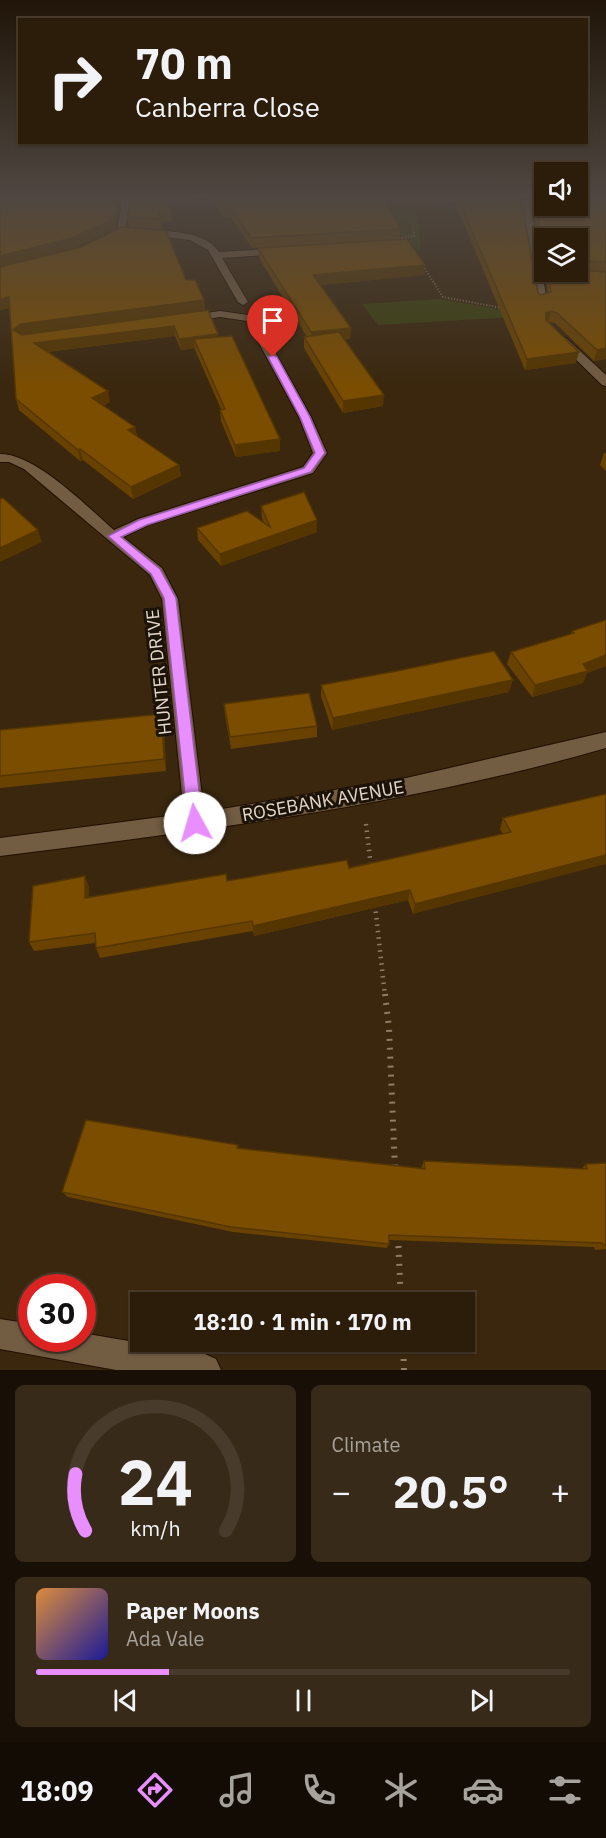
<!DOCTYPE html>
<meta charset="utf-8">
<style>
body{margin:0;font-family:"IBM Plex Sans",sans-serif;background:#382a18;color:#f1f3f6;height:100vh;display:flex;flex-direction:column;font-size:22px;white-space:nowrap}
*{box-sizing:border-box;margin:0}
p{font-size:20px;color:#a6a29c}
.icon{flex:none;width:33px;height:33px;fill:none;stroke:currentColor;stroke-width:2;stroke-linecap:round;stroke-linejoin:round}
.map{position:relative;height:1370px;overflow:hidden}
.details{display:flex;flex-direction:column;gap:15px;padding:15px;background:#181006;flex:1}
.details>*{flex:none}
.guide{position:absolute;left:18px;top:18px;width:570px;height:126px;border-radius:0px;box-shadow:0 2px 4px #0004,0 0 0 2px #483b2b;background:#2c1d0a;color:#f1f3f6;overflow:hidden}
.fabs{position:absolute;left:534px;top:162px;display:grid;gap:12px}
.fabs a{display:grid;place-items:center;width:54px;height:54px;border-radius:0px;background:#2c1d0a;box-shadow:0 2px 4px #0004,0 0 0 2px #483b2b;font-size:30px}
.speed{position:absolute;left:18px;top:1274px;display:flex;gap:12px;font-size:30px;font-weight:700;text-align:center}
.speed>*{display:grid;place-content:center;width:78px;height:78px;border-radius:50%;background:#2c1d0a;box-shadow:0 2px 4px #0004,0 0 0 2px #483b2b;line-height:1}
.speed .limit{border:9px solid #d22;background:#fff;color:#111}
.pin{position:absolute;display:grid;place-items:center;width:51px;height:51px;color:#fff;margin:-62px -26px;border-radius:50% 50% 50% 0;rotate:-45deg;box-shadow:0 0 6px #0007}
.pin .icon{rotate:45deg}
.me{position:absolute;width:66px;margin:-33px;rotate:354deg;stroke-linejoin:round;filter:drop-shadow(0 0 4px #0008)}
.turn{display:flex;align-items:center;gap:21px;height:126px;padding:0 18px;font-size:27px}
.turn .icon{width:78px;height:78px;stroke-width:2.5}
.turn b{display:block;font-size:42px;line-height:51px}
.big{font-size:45px;font-weight:800;line-height:1.1}
.details .tile{flex:1;display:flex;flex-direction:column;justify-content:center;gap:9px;min-width:0;padding:0 21px;border-radius:9px;background:#382a18}
.details .dial{align-items:center;gap:0}
.dial svg{height:156px;overflow:visible;fill:none;stroke:#483b2b;stroke-width:7;stroke-linecap:round;text-anchor:middle}
.dial text{fill:#f1f3f6;stroke:none}
.song{display:flex;align-items:center;gap:18px}
.cover{width:72px;height:72px;border-radius:9px;background:linear-gradient(135deg,hsl(30 70% 55%),hsl(240 70% 35%))}
.played{height:6px;border-radius:3px;background:linear-gradient(90deg,#e88eff 25%,#483b2b 25%)}
.keys{display:flex;justify-content:space-around;direction:ltr}
.heat{display:flex;justify-content:space-between;align-items:center;font-size:33px;direction:ltr}
.details .tiles{flex:1;display:grid;gap:15px;grid-template-columns:1fr 1fr}
.tile:last-child{grid-column:span 2}
.trip{position:absolute;left:130px;top:1292px;width:345px;height:60px;border-radius:0px;background:#2c1d0a;box-shadow:0 2px 4px #0004,0 0 0 2px #483b2b;font-weight:800;line-height:60px;text-align:center}
.menu{display:flex;height:96px;justify-content:space-around;align-items:center;background:#120c04;color:#a6a29c}
.menu .icon{width:42px;height:42px}
.menu .active{color:#e88eff}
.menu b{font-size:27px;color:#f1f3f6}
.map>svg:first-child{display:block}
.green{fill:#3b400e}
.lines{fill:none;stroke-linecap:round;stroke-linejoin:round}
.minor-casing{stroke:#210f00;stroke-width:2}
.path-far2{stroke:#8c7c68;stroke-width:2;stroke-dasharray:1 2;stroke-linecap:butt}
.path-far1{stroke:#8c7c68;stroke-width:4.5;stroke-dasharray:1.5 5;stroke-linecap:butt}
.path{stroke:#8c7c68;stroke-width:6;stroke-dasharray:2 7;stroke-linecap:butt}
.minor{fill:#725c42;fill-rule:evenodd}
.wall{fill:#694201}
.shaded-wall{fill:#553601}
.building{fill:#7a4d01;stroke:#553601;stroke-width:1.5}
.route{fill:#e88eff;stroke:#975ca6;stroke-width:1.5}
.labels{text-anchor:middle;stroke-width:6;stroke-linejoin:round;paint-order:stroke}
.street-label{font-size:18px;fill:#e4d7c9;stroke:#1b1208}
</style>
<div class="map">
<svg width="606" height="1370" viewBox="0 0 606 1370">
<rect width="100%" height="100%" fill="#3a270e"/>
<path class="green" d="M384,205L506,211L513,214L417,210L421,250C404,249 392,219 384,205Z
M440,299L510,311L514,317L378,325L362,304Z"/>
<g class="lines">
<g class="minor-casing">
<path id="minor" d="M186,195H252L248,197L131,201L124,233L107,243L99,241L117,230L122,202L94,203L90,200L91,198Z
M357,195L544,201V205H530L547,301L542,304L537,301L521,205L360,199L356,197Z
M144,229C166,232 206,230 219,252L282,248L287,251L282,254L222,258L248,302L243,305L238,302L208,250L190,240L141,234V230Z
M220,311L255,316L311,417L327,453L313,473L148,525L123,537L162,568L178,599L204,812L406,778L606,732V748C409,805 203,831 0,856V838L184,814L162,599L150,575L24,469L9,462H0V454C36,454 86,506 114,530L138,519L303,467L313,453L299,417L247,321L220,317L186,322L181,319L186,316Z
M562,337L566,338L606,375V386L602,385L558,342L556,340Z
M0,1319L32,1324V1338H82V1333L205,1354L216,1359L221,1370H116L0,1349Z"/>
</g>
<path class="path-far2" d="M403,241L402,238L414,236L413,223
M423,266L443,297L502,308"/>
<path class="path-far1" d="M366,824L371,867
M375,905L385,996"/>
<path class="path" d="M385,994L389,1028L395,1169
M398,1237L401,1302
M403,1341L404,1370"/>
<use href="#minor" class="minor"/>
</g>
<path class="wall" d="M0,195H124L0,198Z
M132,195L171,211L172,221L161,222L162,229L129,227L127,217Z
M212,195H382L401,229L400,239L252,248L231,217L224,218L213,200Z
M451,195H544V206L578,195H606V272L578,270V238H544V268L533,207L534,198L452,196Z
M457,196L538,293L541,295L548,293L546,278L547,272H578L606,359L594,361L555,323L548,322L576,363L525,370L456,205Z
M258,248L425,265L424,275L320,285L351,328L350,339H345L383,406L343,413L304,348V337H307L259,258Z
M0,267L186,280L204,300L205,311L218,334V337L280,439V451L236,457L221,421L220,410L221,409L195,350V348L181,350L175,336L48,352L110,402L103,406L135,427L137,436L179,465L181,476L133,499L83,460L80,461L19,410L16,399L9,308L0,310Z
M604,453H606V471L600,465Z
M261,506L317,532L221,566L198,540L197,528L264,523L262,518Z
M606,620V666L587,673L583,683L532,697L507,664L511,652L571,634L572,631Z
M321,685L509,692L332,730L321,696Z
M224,704L317,726V737L231,749L225,716Z
M164,726L166,771L0,788V730Z
M606,794L413,914L408,900L254,936L253,931L100,958L96,948L95,943L34,951L29,942L85,876L89,887V897L227,881L349,868L503,834L500,829L503,818Z
M238,1145V1148L421,1168L424,1161L581,1169L586,1164L606,1163V1249L595,1250L594,1247L389,1240V1244L387,1248L233,1232L68,1197L62,1192Z"/>
<path class="shaded-wall" d="M118,195L119,204L115,229L74,248L0,267V256Z
M425,265L424,275L313,286V275Z
M9,297L11,308L0,310V299Z
M204,300L205,311L16,341L13,330L21,324Z
M551,311L548,322L543,324L546,313Z
M174,326L175,336L37,353L34,343Z
M351,328L350,339L311,343V332Z
M218,334L219,345L194,339L195,348L181,350L179,339Z
M606,348V359L594,361L597,350Z
M579,352L576,363L525,370L527,359Z
M108,391L110,402L94,409L92,398Z
M384,395L383,406L343,413V401Z
M135,427L137,439L128,430Z
M280,439V451L236,457L235,445Z
M80,449L83,460L80,461L78,450Z
M179,465L181,476L133,499L131,487Z
M317,520V532L221,566L220,554Z
M38,530L42,542L0,562V548Z
M606,655V666L587,673L583,683L532,697L535,685L583,664Z
M513,680L509,692L332,730L333,718Z
M162,714L164,726L166,771L164,759Z
M606,855V864L413,914L415,904Z
M85,876L89,887V908L85,898Z
M410,890L408,900L254,936L253,926Z"/>
<path class="building" d="M118,195L114,219L72,238L0,256V199Z
M132,195H163L171,211L158,212L161,219L127,217Z
M214,195H382L401,229L251,238L230,208H223Z
M457,196L521,198L538,293L541,295L551,292L548,272H578V270L606,272V348L597,350L557,313L551,311L546,313V320L579,352L527,359Z
M534,198H544V206H578V198L606,202V262L578,260V238H544V250Z
M122,227L166,231L186,280H195L204,300L21,324L13,330L22,335L208,310L218,334L179,339L174,326L34,343L108,391L92,398L135,427L128,430L179,465L131,487L80,449L78,450L16,399L9,297L0,299V267L81,247Z
M407,239L425,265L313,275L351,328L311,332L258,248Z
M339,332L384,395L343,401L304,337Z
M232,336L280,439L235,445L220,410L225,409L194,339Z
M304,492L317,520L220,554L197,528L247,511L270,527L261,506Z
M3,498L38,530L0,548V499Z
M606,620V655L583,664L588,671L535,685L511,652L574,633L572,631Z
M494,651L513,680L333,718L321,685L402,670Z
M309,693L317,726L230,737L224,704Z
M162,714L164,759L0,776V730Z
M606,794V855L415,904L410,890L253,926L252,921L96,948L95,933L29,942L33,886L85,876V898L226,874L227,881L347,860L349,868L511,832L503,818Z
M86,1120L238,1145L237,1148L425,1169L424,1161L587,1169L586,1164L606,1163V1245H603L602,1243L389,1235V1244L231,1227L62,1192Z"/>
<linearGradient id="sky" x2="0" y2="1"><stop stop-color="#201508"/><stop offset="0.51" stop-color="#4f4741"/><stop offset="1" stop-color="#4f4741" stop-opacity="0"/></linearGradient>
<rect width="606" height="386" fill="url(#sky)"/>
<path class="route" d="M273,355L277,357L310,417L325,453L311,472L147,525L121,537L160,569L176,598L203,823L201,828L195,830L190,828L188,823L164,598L151,574L108,536L139,520L304,468L315,453L300,417L268,357Z"/>
<g class="labels">
<g class="street-label">
<text transform="translate(159 672) rotate(-96)" y="6">HUNTER DRIVE</text>
<text transform="translate(323 801) rotate(-10)" y="6">ROSEBANK AVENUE</text>
</g>
</g>
</svg>
<div class="fabs">
<a><svg class="icon" aria-label="sound" viewBox="0 0 24 24"><path d="M4 9h4l5-4v14l-5-4H4zM17 9q2 3 0 6"/></svg></a>
<a><svg class="icon" aria-label="layers" viewBox="0 0 24 24"><path d="M12 4l9 5-9 5-9-5zM3 14l9 5 9-5"/></svg></a>
</div>
<div class="speed"><div class="limit">30</div></div>
<div class="pin" style="left:273px;top:357px;background:#d93025"><svg class="icon" aria-label="arrive" viewBox="0 0 24 24"><path d="M6 21V4h12l-3 4 3 4H6"/></svg></div>
<svg class="me" style="left:195px;top:823px" viewBox="-20 -20 40 40"><circle r="19" fill="#fff"/><path d="M0-13L10 11 0 6-10 11z" fill="#e88eff"/></svg>
<div class="trip">18:10 · 1 min · 170 m</div>
<div class="guide">
<div class="turn"><svg class="icon" aria-label="right" viewBox="0 0 24 24"><path d="M7 20v-9h11M14 6l5 5-5 5"/></svg><div><b>70 m</b>Canberra Close</div></div>
</div>
</div>
<section class="details">
<div class="tiles">
<div class="tile dial"><svg viewBox="0 0 100 80">
<path d="M14 69A42 42 0 1 1 86 69"/>
<path d="M14 69A42 42 0 0 1 9 40" stroke="#e88eff"/>
<text x="50" y="56" font-size="32" font-weight="700">24</text>
<text x="50" y="72" font-size="11">km/h</text>
</svg></div>
<div class="tile"><p>Climate</p>
<div class="heat"><a>−</a><b class="big">20.5°</b><a>+</a></div>
</div>
<div class="tile">
<div class="song"><i class="cover"></i><div><b>Paper Moons</b><p>Ada Vale</p></div></div>
<div class="played"></div>
<div class="keys"><svg class="icon" aria-label="previous" viewBox="0 0 24 24"><path d="M18 5L8 12l10 7zM5 5v14"/></svg><svg class="icon" aria-label="pause" viewBox="0 0 24 24"><path d="M8 5v14M16 5v14"/></svg><svg class="icon" aria-label="next" viewBox="0 0 24 24"><path d="M6 5l10 7-10 7zM19 5v14"/></svg></div>
</div>
</div>
</section>
<nav class="menu">
<b>18:09</b>
<svg class="icon active" aria-label="directions" viewBox="0 0 24 24"><path d="M12 3l9 9-9 9-9-9zM9 14v-3h6M13 9l2 2-2 2"/></svg>
<svg class="icon" aria-label="music" viewBox="0 0 24 24"><path d="M9 18V5l10-2v13"/><circle cx="6" cy="18" r="3"/><circle cx="16" cy="16" r="3"/></svg>
<svg class="icon" aria-label="phone" viewBox="0 0 24 24"><path d="M5 4h4l2 5-3 2q2 4 5 5l2-3 5 2v4C11 20 4 13 5 4z"/></svg>
<svg class="icon" aria-label="climate" viewBox="0 0 24 24"><path d="M12 3v18M4 7l16 10M4 17L20 7"/></svg>
<svg class="icon" aria-label="car" viewBox="0 0 24 24"><path d="M5 17H2v-5l4-1 3-4h7l3 4 3 1v5h-3M9 17h6M6 11h13"/><circle cx="7" cy="17" r="2"/><circle cx="17" cy="17" r="2"/></svg>
<svg class="icon" aria-label="filters" viewBox="0 0 24 24"><path d="M4 7h16M4 17h16"/><circle cx="9" cy="7" r="2"/><circle cx="15" cy="17" r="2"/></svg>
</nav>
